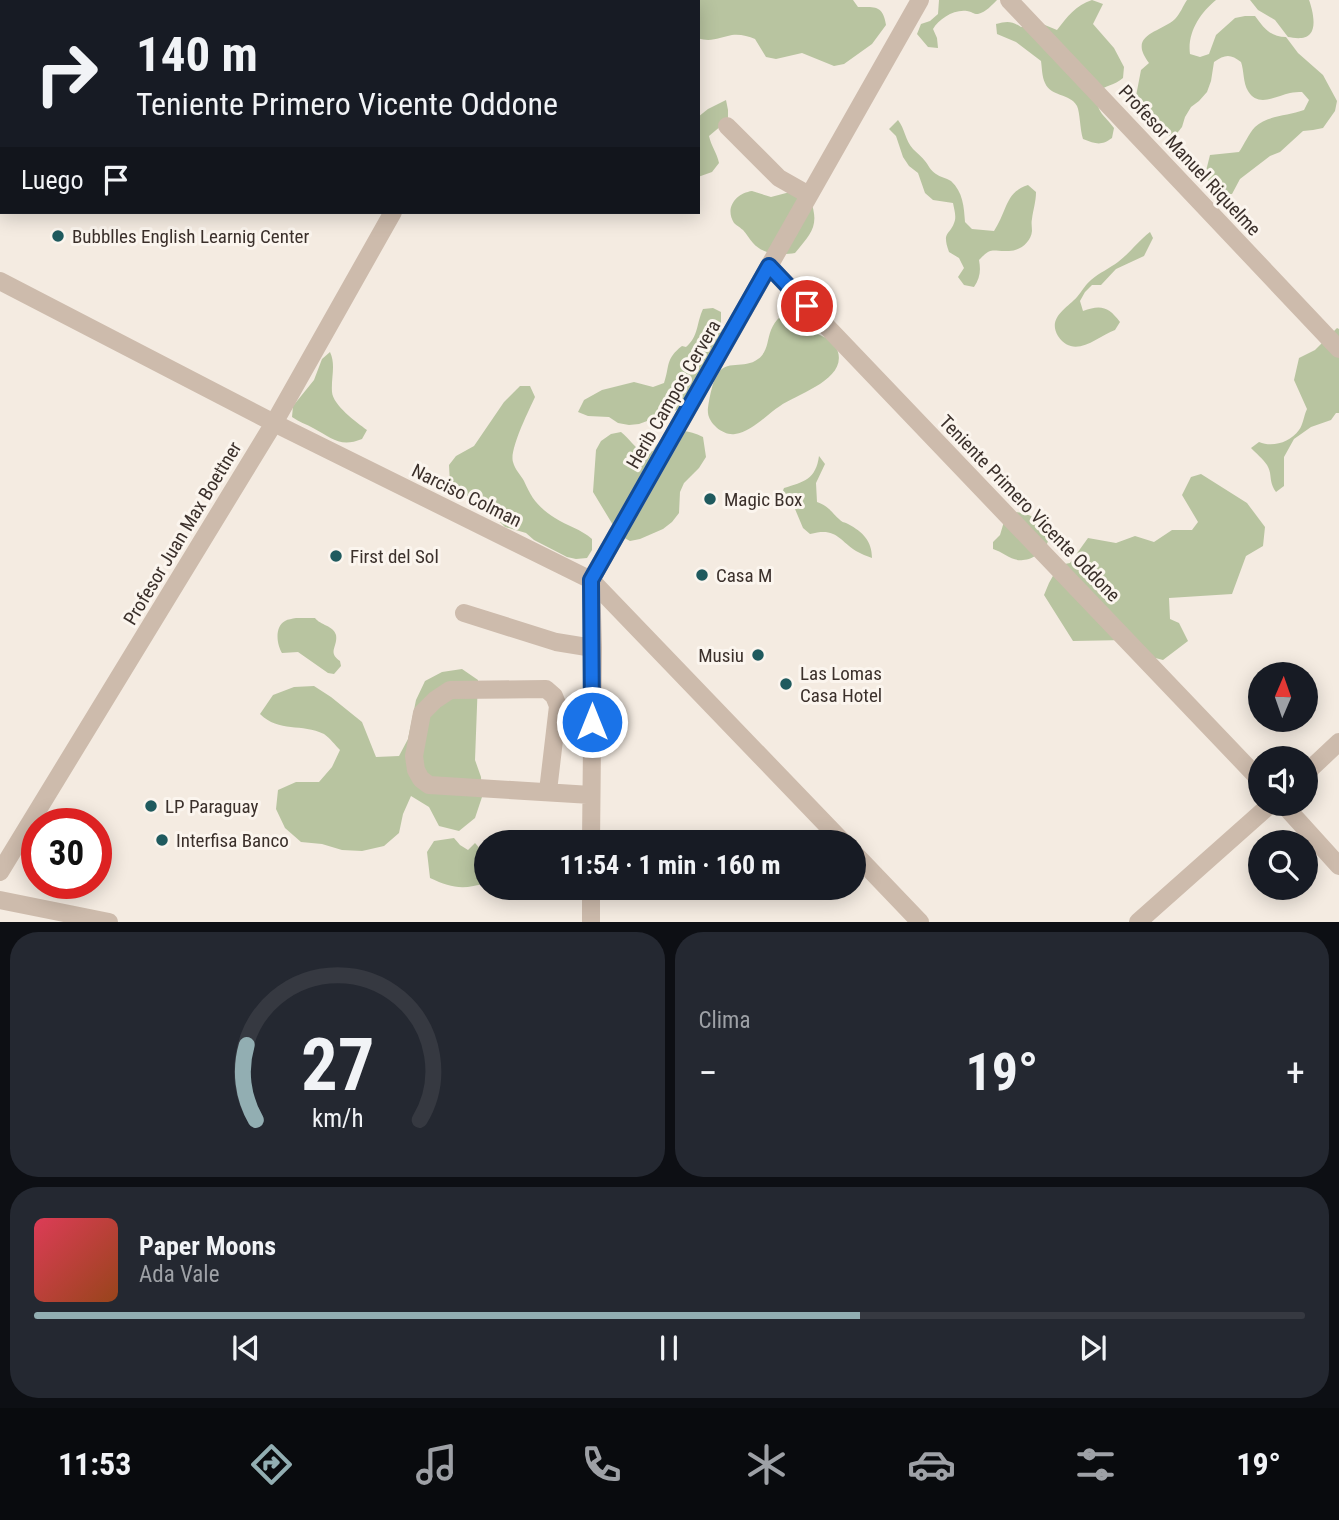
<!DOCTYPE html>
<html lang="es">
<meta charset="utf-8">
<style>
body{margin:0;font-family:"Roboto Condensed",sans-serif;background:#242831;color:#f1f3f6;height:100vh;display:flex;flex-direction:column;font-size:26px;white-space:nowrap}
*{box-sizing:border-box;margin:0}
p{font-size:23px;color:#9ea1a6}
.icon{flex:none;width:38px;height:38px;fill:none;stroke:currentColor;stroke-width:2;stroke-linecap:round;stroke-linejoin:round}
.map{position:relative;height:922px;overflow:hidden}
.drawer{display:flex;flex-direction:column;gap:10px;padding:10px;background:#0d0f14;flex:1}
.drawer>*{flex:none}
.banner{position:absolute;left:0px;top:0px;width:700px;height:214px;box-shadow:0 4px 18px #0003;background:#171b24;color:#f1f3f6;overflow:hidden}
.needle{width:46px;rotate:2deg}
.fabs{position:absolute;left:1248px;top:662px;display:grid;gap:14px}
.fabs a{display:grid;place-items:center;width:70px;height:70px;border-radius:50%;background:#171b24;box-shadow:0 4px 18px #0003;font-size:35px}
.speed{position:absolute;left:21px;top:808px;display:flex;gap:14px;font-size:35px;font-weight:700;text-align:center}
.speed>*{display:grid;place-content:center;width:91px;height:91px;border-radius:50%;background:#171b24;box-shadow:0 4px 18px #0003;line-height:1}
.speed .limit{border:10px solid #d22;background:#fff;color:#111}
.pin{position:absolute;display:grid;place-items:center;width:60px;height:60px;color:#fff;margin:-30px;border:4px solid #fff;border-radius:50%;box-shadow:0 2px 7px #0007}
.me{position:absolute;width:77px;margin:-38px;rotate:0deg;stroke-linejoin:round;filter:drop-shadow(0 0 5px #0008)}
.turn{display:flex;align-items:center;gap:24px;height:147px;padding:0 21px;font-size:32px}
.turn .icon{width:91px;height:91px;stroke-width:2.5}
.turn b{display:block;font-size:49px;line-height:60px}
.then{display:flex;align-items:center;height:66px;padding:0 21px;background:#0003;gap:14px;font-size:26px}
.big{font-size:52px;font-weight:700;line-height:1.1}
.drawer .widget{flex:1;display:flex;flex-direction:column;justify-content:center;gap:10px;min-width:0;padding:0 24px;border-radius:28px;background:#242831}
.drawer .dial{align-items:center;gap:0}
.dial svg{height:182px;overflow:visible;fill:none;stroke:#363941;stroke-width:7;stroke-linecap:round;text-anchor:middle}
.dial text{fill:#f1f3f6;stroke:none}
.song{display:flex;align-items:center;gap:21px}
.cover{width:84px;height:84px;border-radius:10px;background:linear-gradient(135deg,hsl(350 70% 55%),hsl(20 70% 35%))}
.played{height:7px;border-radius:4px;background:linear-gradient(90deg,#92aeb2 65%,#363941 65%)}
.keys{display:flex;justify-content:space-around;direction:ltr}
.heat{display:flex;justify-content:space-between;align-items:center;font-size:38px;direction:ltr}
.drawer .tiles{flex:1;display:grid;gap:10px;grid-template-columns:1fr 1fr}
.widget:last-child{grid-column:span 2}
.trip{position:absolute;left:474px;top:830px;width:392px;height:70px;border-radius:35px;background:#171b24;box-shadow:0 4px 18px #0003;font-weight:700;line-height:70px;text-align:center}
.dock{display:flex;height:112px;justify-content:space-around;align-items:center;background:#090b0e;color:#9ea1a6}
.dock .icon{width:49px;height:49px}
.dock .on{color:#92aeb2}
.dock b{font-size:32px;color:#f1f3f6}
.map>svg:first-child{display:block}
.green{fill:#b8c4a0}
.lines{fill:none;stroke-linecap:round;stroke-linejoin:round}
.minor{stroke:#cdbbac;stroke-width:18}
.route-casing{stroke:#114b97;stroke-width:18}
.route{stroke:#1a73e8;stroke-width:12}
.poi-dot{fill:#1f5a5e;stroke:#fbf5ee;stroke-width:2.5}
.labels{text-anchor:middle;stroke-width:6;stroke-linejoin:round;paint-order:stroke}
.street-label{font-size:19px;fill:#3b302b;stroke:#fbf5ee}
.poi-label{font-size:19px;fill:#3b302b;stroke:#fbf5ee;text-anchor:start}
</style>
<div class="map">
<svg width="1339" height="922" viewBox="0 0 1339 922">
<rect width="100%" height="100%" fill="#f4ebe1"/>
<path class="green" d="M641,0H853L858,7C875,7 883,5 886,25L872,44L844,64L834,66L802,53L776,59L766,57L755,39C748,36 740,34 732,35C720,37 711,43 698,38V2H642Z
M939,0H997C992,5 986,12 978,14C972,14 974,12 967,11C954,9 939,19 933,29L937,38L938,48L928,47L917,34L921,24L930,21L938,14Z
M1092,0L1103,4L1093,24L1114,48L1124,67L1123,78C1114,86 1106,84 1097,93C1096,113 1103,113 1114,128L1112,138C1101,146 1096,144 1083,139C1080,130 1080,112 1077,106C1070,93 1051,97 1045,83C1042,77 1042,68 1041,61L1016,42L997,34L996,24C1007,21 1012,21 1021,27L1031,26L1040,23L1057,30C1067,17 1076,5 1092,0Z
M1187,0H1216C1200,13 1187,33 1190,54L1200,57L1209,54L1216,35L1235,18L1245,16H1255C1264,28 1270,37 1286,37L1298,53L1323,75L1337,101L1335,111L1323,128L1313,130L1303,131L1280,152L1270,156L1240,179L1232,194H1216L1205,175L1210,155L1239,152C1244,145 1249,133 1255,127C1268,115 1288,116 1304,110L1309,100L1302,92C1298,92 1294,92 1290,93C1276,96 1258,108 1248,91C1243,83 1244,70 1241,62C1231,54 1225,54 1214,62L1211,81L1207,92L1199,101L1191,107L1185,117L1182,127L1174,137L1162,135L1139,106L1136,96L1141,70L1149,63C1127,34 1160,33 1175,19C1180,14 1183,6 1187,0Z
M1250,0H1309C1312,8 1317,27 1310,34C1305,40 1294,38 1288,37L1275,20L1258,10Z
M726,100L728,110V120L709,136C711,146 717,153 719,163L712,172L698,177V117L708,109Z
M898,120C905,129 905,140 913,149C917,153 922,157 925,161C929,166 930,170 936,174C940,177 946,178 951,181C963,192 964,207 965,222L972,229L994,231C1007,212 1005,192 1028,185L1036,192C1036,202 1033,210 1032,219C1031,223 1032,227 1032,231C1031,242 1020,251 1009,251C992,252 992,246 979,260C981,271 980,278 974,287L964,285L958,277L964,268L959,258L949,252C941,230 951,236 955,220C956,214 954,209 953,203L933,200L925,193L918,173L909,166L903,157L896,136L889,129Z
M752,191L771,197L790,192L810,199C820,225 812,233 795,253C782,255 763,255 753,243C749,239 747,234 743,230C742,229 735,224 734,223C724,207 737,193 752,191Z
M1150,232L1153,238L1144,256L1116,269L1101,285H1092L1085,292L1080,301L1083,311C1101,304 1109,307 1120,322L1115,330C1097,337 1074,360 1058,336C1047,318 1067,308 1077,297C1082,291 1086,284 1091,280C1099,273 1110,268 1118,262C1130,253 1138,241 1150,232Z
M713,308L721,312V323L725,342L685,407L639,424L629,425L618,423L609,417L588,416L578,412L584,400L602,390L634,382L653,387L664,383C670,366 665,359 682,346L686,347C699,336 696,324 703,309Z
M792,308L807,322L810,331C822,336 834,339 838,352C846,380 797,394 780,406C766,415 752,432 735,434C724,436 709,424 708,413C707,407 713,381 716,376C726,358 744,370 758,359C768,352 767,340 771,330C775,320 783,313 792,308Z
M1337,328L1339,329V413H1336L1331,420L1311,427L1294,439L1284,457V486L1276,492C1268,481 1273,475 1267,465C1263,459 1256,453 1251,448L1259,442C1273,448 1290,442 1299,430C1303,425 1304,415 1307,409L1294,380L1299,358L1315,350Z
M330,352C336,365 331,377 332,392C333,405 356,422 367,430L362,439C340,448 332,438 313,428C306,424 299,422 292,417L293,406L314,380L322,359Z
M520,386H530L535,397C529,410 509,450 513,462C515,470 521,475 524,481C532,499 538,507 555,518C567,526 581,529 592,539V550L587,558L576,559L567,557L534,540L526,533L505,527L498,520L487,502L457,493L450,484L449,465L456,456L474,446L504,402Z
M621,432C630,439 634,447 643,453L653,451C664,431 682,426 703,437L706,457L699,468L684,483L680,492L679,513L672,522L663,529L640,539L630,541L619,535L593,492L596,450L601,441L611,434Z
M819,456L825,464L816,483L817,502C830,507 829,510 839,519C843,523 842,521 848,524C863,532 872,541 872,558C867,556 861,554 856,551C838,539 836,527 810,534L803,528L795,509L786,505L780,498L784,488C804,482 816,479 819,456Z
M1201,474L1247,503L1265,527L1263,546L1246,556L1232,594L1169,598L1170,619L1179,623L1188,641L1163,660L1144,655L1126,640L1073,641L1044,595L1049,583L1059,565L1070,563L1088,538L1116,543L1135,536L1154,542L1172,530H1192L1198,522L1182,495L1191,477Z
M1015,512C1039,514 1063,535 1038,554C1034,557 1028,560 1023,560C1013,562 1003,552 993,549V542L1000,535L1006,515Z
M296,618H315C320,625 334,626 336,635C338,647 327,652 340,661L341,666L334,674L328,673L298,652L282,653C277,645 274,627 285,621C288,619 292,619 296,618Z
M462,669L478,680L475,760L481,777L482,797L475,818L459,831L439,826L429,807L411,796L403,814L399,833L384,846L362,851L342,850L322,844L301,842L285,828L276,809L278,790L296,782H319L332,767L340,750C335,745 330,738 324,734C302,723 279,733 260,714L273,695L294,687L314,686L331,697L362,722L376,757L399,756L408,739L416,700L425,681L442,672Z
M454,838L460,845L468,850L475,843L482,851V860L486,861V883C463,890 451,888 430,878L427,852L434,841Z"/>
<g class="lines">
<path class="minor" d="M35,0L38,2
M336,0L338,2
M451,0L454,2
M1009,0L1339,349
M107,2L108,0
M512,2L513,0
M727,126L779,178L809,195
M0,186L2,183
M769,266L1260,780
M0,281L274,423L591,580L843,842
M464,613L556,642L593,648
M1306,773L1339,742
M548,791L558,706L554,696L546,689L450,690L435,700L422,713L414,756L416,770L421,779L429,785L591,795
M1282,803L1339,866
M591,842L593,648L591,580L920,0
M854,853L920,922
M0,872L274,423L393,212
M0,900L109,922
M591,922V887
M1138,922L1272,803"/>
</g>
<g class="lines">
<g class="route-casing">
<path id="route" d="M592,722L591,580L769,266L807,306"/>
</g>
<use href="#route" class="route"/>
</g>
<g class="poi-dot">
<circle cx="58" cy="236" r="7"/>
<circle cx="710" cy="499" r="7"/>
<circle cx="336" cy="556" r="7"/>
<circle cx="702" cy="575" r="7"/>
<circle cx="758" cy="655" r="7"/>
<circle cx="786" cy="684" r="7"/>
<circle cx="151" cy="806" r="7"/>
<circle cx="162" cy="840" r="7"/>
</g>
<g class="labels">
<g class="street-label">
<text transform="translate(1190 160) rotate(47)" y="7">Profesor Manuel Riquelme</text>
<text transform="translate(673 394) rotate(-60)" y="7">Herib Campos Cervera</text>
<text transform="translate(467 495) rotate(26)" y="7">Narciso Colman</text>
<text transform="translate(1030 508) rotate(46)" y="7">Teniente Primero Vicente Oddone</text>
<text transform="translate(182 533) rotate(-59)" y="7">Profesor Juan Max Boettner</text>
</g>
<g class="poi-label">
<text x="72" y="243">Bubblles English Learnig Center</text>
<text x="724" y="506">Magic Box</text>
<text x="350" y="563">First del Sol</text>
<text x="716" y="582">Casa M</text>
<text x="744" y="662" text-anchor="end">Musiu</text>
<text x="800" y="680">Las Lomas<tspan x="800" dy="22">Casa Hotel</tspan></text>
<text x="165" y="813">LP Paraguay</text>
<text x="176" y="847">Interfisa Banco</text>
</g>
</g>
</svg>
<div class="fabs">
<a><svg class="needle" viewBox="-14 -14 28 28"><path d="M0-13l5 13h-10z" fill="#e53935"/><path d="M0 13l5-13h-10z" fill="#9ea1a6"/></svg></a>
<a><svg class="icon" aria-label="sound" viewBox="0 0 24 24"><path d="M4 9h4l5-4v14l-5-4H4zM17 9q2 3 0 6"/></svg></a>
<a><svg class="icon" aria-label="search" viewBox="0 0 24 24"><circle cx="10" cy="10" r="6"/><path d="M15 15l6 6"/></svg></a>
</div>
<div class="speed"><div class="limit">30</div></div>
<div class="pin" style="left:807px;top:306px;background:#d93025"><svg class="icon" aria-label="arrive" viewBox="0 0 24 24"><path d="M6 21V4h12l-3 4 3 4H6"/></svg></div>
<svg class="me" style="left:592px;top:722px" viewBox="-20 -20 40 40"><circle r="17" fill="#1a73e8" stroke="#fff" stroke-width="3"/><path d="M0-11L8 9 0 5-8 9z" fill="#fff"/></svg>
<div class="trip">11:54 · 1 min · 160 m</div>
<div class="banner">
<div class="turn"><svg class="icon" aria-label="right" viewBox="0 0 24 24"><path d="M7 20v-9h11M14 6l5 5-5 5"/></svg><div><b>140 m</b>Teniente Primero Vicente Oddone</div></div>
<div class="then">Luego<svg class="icon" aria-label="arrive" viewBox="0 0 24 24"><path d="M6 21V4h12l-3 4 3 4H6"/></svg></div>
</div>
</div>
<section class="drawer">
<div class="tiles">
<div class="widget dial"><svg viewBox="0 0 100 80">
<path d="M14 69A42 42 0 1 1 86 69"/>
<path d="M14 69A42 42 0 0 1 10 36" stroke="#92aeb2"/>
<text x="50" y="56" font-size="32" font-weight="700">27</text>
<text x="50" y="72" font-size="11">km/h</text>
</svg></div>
<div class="widget"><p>Clima</p>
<div class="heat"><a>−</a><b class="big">19°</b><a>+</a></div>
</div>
<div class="widget">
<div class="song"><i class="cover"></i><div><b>Paper Moons</b><p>Ada Vale</p></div></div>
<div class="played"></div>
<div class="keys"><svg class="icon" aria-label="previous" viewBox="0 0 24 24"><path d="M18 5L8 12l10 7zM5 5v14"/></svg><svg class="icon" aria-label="pause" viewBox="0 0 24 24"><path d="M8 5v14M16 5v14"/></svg><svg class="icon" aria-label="next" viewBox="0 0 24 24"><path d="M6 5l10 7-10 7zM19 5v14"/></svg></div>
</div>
</div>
</section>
<nav class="dock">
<b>11:53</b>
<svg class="icon on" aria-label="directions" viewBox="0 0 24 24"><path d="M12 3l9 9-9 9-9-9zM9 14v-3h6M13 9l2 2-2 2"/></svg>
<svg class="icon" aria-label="music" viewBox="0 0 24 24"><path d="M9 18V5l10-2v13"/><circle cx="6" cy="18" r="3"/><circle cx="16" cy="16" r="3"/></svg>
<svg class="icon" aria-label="phone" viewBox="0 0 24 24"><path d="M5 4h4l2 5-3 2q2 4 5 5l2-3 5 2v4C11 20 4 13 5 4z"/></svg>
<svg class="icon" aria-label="climate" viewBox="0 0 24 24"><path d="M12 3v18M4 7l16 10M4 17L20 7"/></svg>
<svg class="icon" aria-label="car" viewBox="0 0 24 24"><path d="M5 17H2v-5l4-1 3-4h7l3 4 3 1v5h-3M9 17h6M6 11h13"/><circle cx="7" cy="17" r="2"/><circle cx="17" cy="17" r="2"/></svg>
<svg class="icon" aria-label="filters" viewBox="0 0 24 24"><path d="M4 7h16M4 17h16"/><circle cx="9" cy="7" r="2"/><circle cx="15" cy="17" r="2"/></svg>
<b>19°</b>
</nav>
